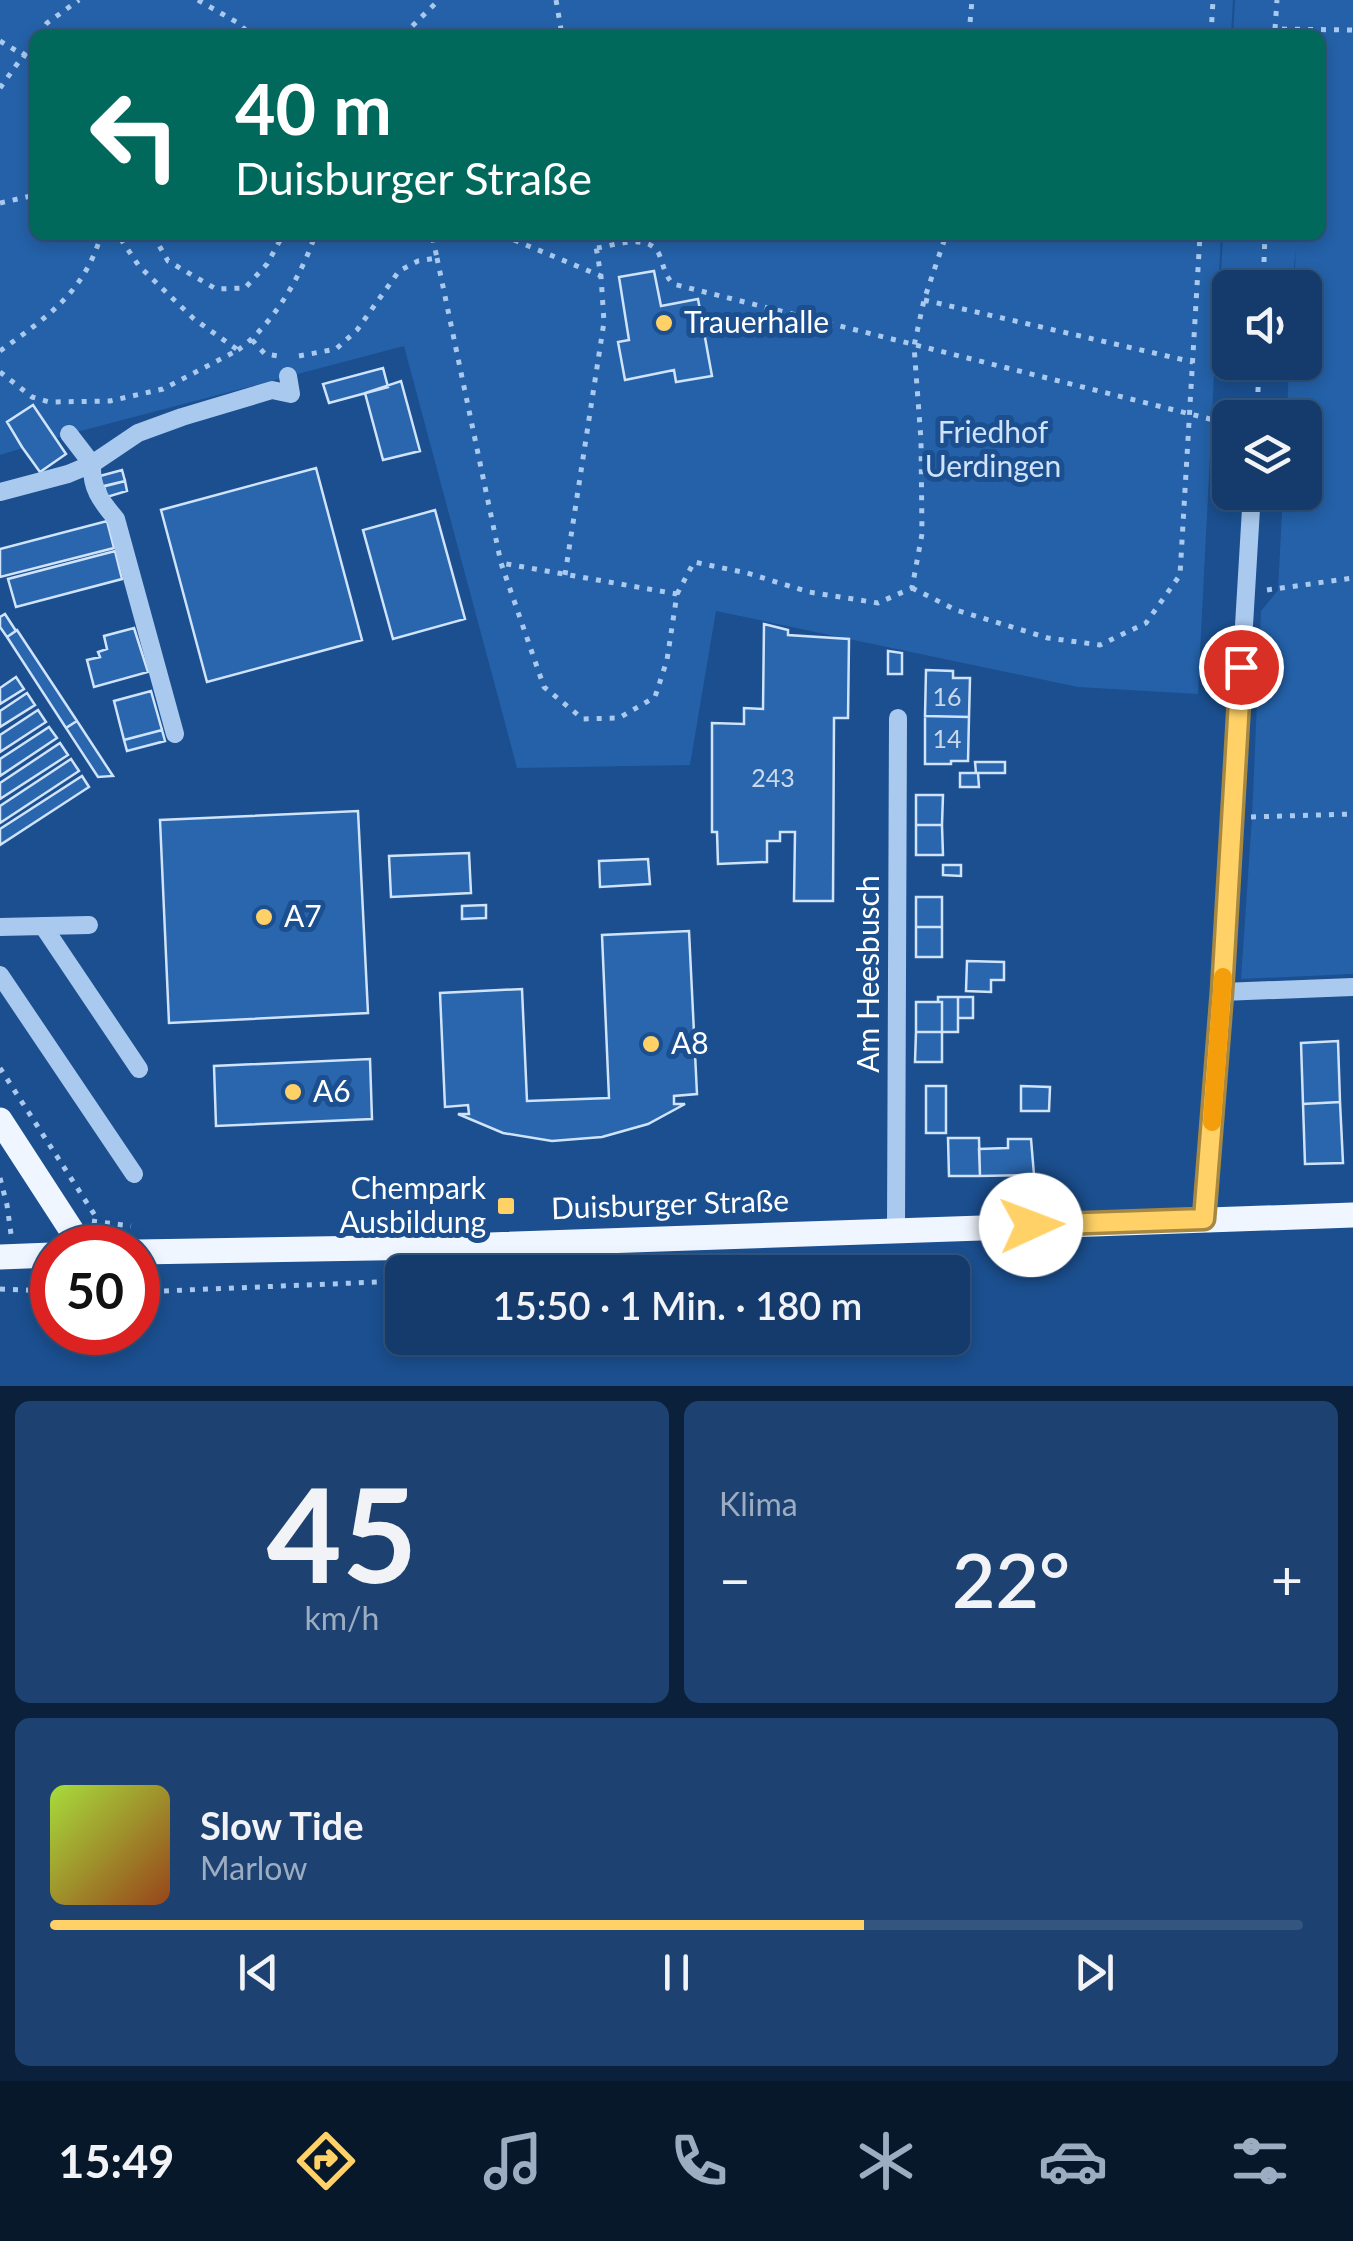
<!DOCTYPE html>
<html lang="de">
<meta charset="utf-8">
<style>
body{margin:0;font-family:Lato,sans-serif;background:#1d4271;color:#f1f3f6;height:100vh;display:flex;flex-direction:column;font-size:38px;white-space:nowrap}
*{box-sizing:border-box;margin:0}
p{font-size:32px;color:#9dadc1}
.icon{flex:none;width:55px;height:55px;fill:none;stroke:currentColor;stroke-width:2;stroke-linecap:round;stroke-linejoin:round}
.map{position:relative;height:1386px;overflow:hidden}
.sheet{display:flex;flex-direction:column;gap:15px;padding:15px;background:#0b203b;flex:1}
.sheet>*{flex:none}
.guide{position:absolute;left:30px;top:30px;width:1295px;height:210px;border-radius:15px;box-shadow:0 5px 15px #0003,0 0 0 2px #33557e;background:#00695c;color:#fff;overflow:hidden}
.controls{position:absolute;left:1212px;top:270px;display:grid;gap:20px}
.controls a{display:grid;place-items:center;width:110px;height:110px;border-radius:15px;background:#143b6b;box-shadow:0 5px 15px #0003,0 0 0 2px #33557e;font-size:50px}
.speed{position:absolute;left:30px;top:1225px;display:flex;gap:20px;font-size:50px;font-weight:700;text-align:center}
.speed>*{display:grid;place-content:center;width:130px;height:130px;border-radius:50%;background:#143b6b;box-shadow:0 5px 15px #0003,0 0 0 2px #33557e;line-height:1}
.speed .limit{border:15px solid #d22;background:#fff;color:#111}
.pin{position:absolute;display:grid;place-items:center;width:85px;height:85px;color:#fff;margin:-42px;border:5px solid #fff;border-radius:50%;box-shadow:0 2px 10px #0007}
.me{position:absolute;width:110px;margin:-55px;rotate:88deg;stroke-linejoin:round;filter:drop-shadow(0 0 8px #0008)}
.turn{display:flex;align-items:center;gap:35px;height:210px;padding:0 40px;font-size:45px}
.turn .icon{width:130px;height:130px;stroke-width:2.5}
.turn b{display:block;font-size:70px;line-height:85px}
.big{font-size:75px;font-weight:600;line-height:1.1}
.sheet .card{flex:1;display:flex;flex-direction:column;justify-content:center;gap:15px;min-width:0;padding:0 35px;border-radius:15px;background:#1d4271}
.sheet .dial{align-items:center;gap:0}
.dial b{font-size:130px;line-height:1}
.song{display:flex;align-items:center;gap:30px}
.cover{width:120px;height:120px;border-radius:15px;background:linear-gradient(135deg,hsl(80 70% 55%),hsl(20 70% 35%))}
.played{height:10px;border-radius:5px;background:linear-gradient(90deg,#ffd166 65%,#33557e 65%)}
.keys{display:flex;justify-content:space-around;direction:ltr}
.heat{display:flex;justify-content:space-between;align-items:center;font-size:55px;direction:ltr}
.sheet .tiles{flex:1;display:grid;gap:15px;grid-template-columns:1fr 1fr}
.card:last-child{grid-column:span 2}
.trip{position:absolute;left:385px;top:1255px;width:585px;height:100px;border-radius:15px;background:#143b6b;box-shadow:0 5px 15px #0003,0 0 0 2px #33557e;font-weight:600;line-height:100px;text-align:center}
.menu{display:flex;height:160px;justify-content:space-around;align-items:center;background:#08182b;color:#9dadc1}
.menu .icon{width:70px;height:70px}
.menu .selected{color:#ffd166}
.menu b{font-size:45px;color:#f1f3f6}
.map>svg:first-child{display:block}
.green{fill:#2461a8}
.building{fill:#2a66ad;stroke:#cfe3fa;stroke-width:2.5}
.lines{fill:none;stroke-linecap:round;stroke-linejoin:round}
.path{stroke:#a9c9ee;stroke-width:5;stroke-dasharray:5 8;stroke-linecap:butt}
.minor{stroke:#a9c9ee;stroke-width:18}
.major{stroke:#f0f6ff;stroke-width:25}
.route-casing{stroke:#a68842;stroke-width:25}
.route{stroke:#ffd166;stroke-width:18}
.slow{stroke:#f59e0b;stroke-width:18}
.poi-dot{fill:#ffd166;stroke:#1b4f8f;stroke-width:4}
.labels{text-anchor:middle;stroke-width:10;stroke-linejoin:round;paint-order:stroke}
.number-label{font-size:25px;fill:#cad9ea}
.poi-label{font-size:30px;fill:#fff;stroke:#1b4f8f;text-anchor:start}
.park-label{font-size:30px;fill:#cfe3fa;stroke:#1b4f8f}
.street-label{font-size:30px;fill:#fff;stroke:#1b4f8f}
</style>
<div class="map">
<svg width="1353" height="1386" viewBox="0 0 1353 1386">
<rect width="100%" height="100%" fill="#1b4f8f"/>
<path class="green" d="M0,0H1233L1231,35H35V235H1221L1198,694L1078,687L716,611L690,765L517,768L404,346L69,434L0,455Z
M1235,0H1353V974L1241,979L1252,817L1261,611L1278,590L1283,493L1305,492V418L1287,417L1289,363L1305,362V288L1294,287L1296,248L1292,287L1230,288V333L1218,332L1223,235H1320V35H1233Z"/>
<path class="building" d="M654,271L661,306L698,299L712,376L676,382L674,370L625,380L618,342L629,340L619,277Z
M383,368L388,387L329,403L323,384Z
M401,381L420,451L383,460L365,393Z
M33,405L66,454L40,472L22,447L7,422Z
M316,468L362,640L207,682L161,510Z
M122,470L125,481L102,487L100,476Z
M125,481L127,491L107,497L104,486Z
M435,510L465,619L393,639L363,530Z
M107,521L114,548L0,577V549Z
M115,551L122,579L16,607L8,579Z
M5,614L16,631L7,637L0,627V617Z
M764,624L788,630V635L849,639L848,718H834L833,901H794L795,832H780V841H767V862L718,864L717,832H712V723L744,724V708L763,709Z
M134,628L148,672L94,687L87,660L100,657L98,652L107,649L104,636Z
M17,630L77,721L66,728L7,637Z
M888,651L902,653V674H888Z
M926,670L953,671V678H970L969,717L925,716Z
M16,677L24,689L0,704V688Z
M151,691L162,730L124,740L114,701Z
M27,693L35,705L0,727V711Z
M38,710L46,722L0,752V735Z
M925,716L969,717L968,761H951V764H925Z
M77,721L113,776L98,777L66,728Z
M49,727L57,738L0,776V759Z
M162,730L165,741L127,751L124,740Z
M60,743L68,755L0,799V783Z
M71,759L79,771L0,823V806Z
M975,762H1005V773H976Z
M960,773H978L979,787H960Z
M82,776L89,787L0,845V829Z
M916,795H943L942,825H916Z
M358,811L368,1013L169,1023L160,820Z
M916,825H942L943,855H916Z
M469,853L471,893L391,897L389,856Z
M648,859L650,884L600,887L599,861Z
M943,865H961V876L943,875Z
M916,897H942V927H916Z
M486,905V918L462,919V906Z
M916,927H942V957H916Z
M689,931L697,1094L674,1096V1104H685L648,1124L602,1137L552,1141L503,1133L458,1114H469L468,1105L445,1107L440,993L522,989L527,1101L609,1098L602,935Z
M967,961L1004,962V980H991V992L966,991Z
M938,997H958V1032H942V1002H938Z
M958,997H973V1018H958Z
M916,1002H942V1032H916Z
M916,1032H942V1062H915Z
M1338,1041L1340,1102L1303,1104L1301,1043Z
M370,1059L372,1119L216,1126L214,1066Z
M926,1086H946V1133H926Z
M1021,1086L1050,1087L1049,1111H1021Z
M1340,1102L1343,1163L1305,1164L1303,1104Z
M948,1138H979L980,1176H949Z
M1008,1139H1031L1034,1175L980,1176L979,1149L1008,1148Z"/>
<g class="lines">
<path class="path" d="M198,0L238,23L251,35
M556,0L562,35
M1275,29L1277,0
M38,35L47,23L79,0
M403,35L439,0
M969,35L972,0
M1211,35L1213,0
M1275,35V29L1353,30
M0,41L35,62
M0,88L35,39
M0,203L35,195
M153,235L168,261L216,289L245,288L267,264L283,235
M502,235L601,276
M597,248C615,245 649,233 659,254C664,266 664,274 673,284L1230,424
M437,258L501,563L544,687L583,719L619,718L655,697L667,660L677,594L501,563
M1263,288L1265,235
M924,300L1193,362
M252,340L265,354L278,356
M238,350C272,326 302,275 315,235
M0,351C47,317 84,293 101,235
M299,356L336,349L357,330L399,271L418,261L437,258L432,235
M0,372L32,397L49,402L110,401L163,389L238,350L194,319L139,266L118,235
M1257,418L1259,362
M565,575L604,322L601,276L594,235
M912,588L956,610L1048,638L1100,645L1146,623L1180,575L1200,235
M1267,590L1353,578
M677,594L694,562L747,573L809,592L878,603L912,588L922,534L921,440L914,346L924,300L946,235
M1251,817L1353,814
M0,1068L96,1217
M0,1178L7,1205L11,1234
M92,1221L131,1226
M577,1272L824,1262
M0,1289L52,1291
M138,1292L402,1281"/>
<path class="minor" d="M69,434L92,464C91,488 100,500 116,519L175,734
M0,492L68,474L92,464L138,433L182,417L272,390L291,394L288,376
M43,926L139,1069
M0,927L89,925
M0,975L134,1174
M1222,992L1353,987
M1204,1219L1222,992L1252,492
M896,1230L898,718"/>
<path class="major" d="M0,1120L83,1248
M138,1252L432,1247L1353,1215
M0,1257L52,1255"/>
</g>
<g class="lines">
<g class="route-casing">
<path id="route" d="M1031,1225L1204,1219L1222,992L1241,667"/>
</g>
<use href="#route" class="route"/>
<path class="slow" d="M1212,1122L1223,977"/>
</g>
<g class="poi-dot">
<circle cx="664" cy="323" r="10"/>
<circle cx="264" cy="917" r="10"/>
<circle cx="651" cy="1044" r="10"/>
<circle cx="293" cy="1092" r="10"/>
<rect x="496" y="1196" width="20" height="20" rx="5"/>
</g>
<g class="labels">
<g class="number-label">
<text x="947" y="706">16</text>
<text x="947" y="748">14</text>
<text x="773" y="787">243</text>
</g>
<g class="poi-label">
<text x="684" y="333">Trauerhalle</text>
<text x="284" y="927">A7</text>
<text x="671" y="1054">A8</text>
<text x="313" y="1102">A6</text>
<text x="486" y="1199" text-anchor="end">Chempark<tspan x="486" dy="34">Ausbildung</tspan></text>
</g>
<g class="park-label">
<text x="993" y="443">Friedhof<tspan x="993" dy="34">Uerdingen</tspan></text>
</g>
<g class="street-label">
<text transform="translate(869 974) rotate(-90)" y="10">Am Heesbusch</text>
<text transform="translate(670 1205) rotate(-2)" y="10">Duisburger Straße</text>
</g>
</g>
</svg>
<div class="controls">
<a><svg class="icon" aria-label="sound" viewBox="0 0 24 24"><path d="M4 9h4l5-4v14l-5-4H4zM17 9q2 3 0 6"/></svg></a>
<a><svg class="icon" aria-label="layers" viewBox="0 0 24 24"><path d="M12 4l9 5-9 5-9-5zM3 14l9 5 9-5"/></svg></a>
</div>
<div class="speed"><div class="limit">50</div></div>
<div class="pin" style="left:1241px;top:667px;background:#d93025"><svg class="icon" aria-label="arrive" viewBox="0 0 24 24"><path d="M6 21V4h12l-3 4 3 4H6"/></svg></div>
<svg class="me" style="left:1031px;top:1225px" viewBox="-20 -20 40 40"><circle r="19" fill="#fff"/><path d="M0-13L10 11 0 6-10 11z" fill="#ffd166"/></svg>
<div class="trip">15:50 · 1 Min. · 180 m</div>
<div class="guide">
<div class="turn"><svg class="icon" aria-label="left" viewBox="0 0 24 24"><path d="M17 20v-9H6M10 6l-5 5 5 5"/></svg><div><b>40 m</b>Duisburger Straße</div></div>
</div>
</div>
<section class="sheet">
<div class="tiles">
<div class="card dial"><b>45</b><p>km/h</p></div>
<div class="card"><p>Klima</p>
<div class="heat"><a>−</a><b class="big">22°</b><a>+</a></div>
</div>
<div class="card">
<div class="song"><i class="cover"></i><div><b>Slow Tide</b><p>Marlow</p></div></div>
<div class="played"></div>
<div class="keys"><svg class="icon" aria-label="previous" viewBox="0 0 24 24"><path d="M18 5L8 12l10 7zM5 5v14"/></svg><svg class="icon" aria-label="pause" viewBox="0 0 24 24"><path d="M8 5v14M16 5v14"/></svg><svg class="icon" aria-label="next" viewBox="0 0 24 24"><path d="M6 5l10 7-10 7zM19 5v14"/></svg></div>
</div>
</div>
</section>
<nav class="menu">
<b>15:49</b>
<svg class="icon selected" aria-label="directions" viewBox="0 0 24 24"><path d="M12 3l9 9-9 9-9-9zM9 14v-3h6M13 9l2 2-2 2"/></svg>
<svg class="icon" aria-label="music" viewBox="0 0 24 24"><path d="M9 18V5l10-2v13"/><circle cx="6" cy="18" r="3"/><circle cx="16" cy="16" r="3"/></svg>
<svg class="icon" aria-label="phone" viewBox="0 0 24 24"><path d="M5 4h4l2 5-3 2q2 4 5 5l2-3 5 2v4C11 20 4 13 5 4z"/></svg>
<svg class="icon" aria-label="climate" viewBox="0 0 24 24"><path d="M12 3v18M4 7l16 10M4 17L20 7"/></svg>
<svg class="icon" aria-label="car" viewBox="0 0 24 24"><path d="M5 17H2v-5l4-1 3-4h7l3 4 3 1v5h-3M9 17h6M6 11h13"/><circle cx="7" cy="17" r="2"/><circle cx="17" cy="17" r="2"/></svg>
<svg class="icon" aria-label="filters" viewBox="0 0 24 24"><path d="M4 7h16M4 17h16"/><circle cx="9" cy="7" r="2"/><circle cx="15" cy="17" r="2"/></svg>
</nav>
